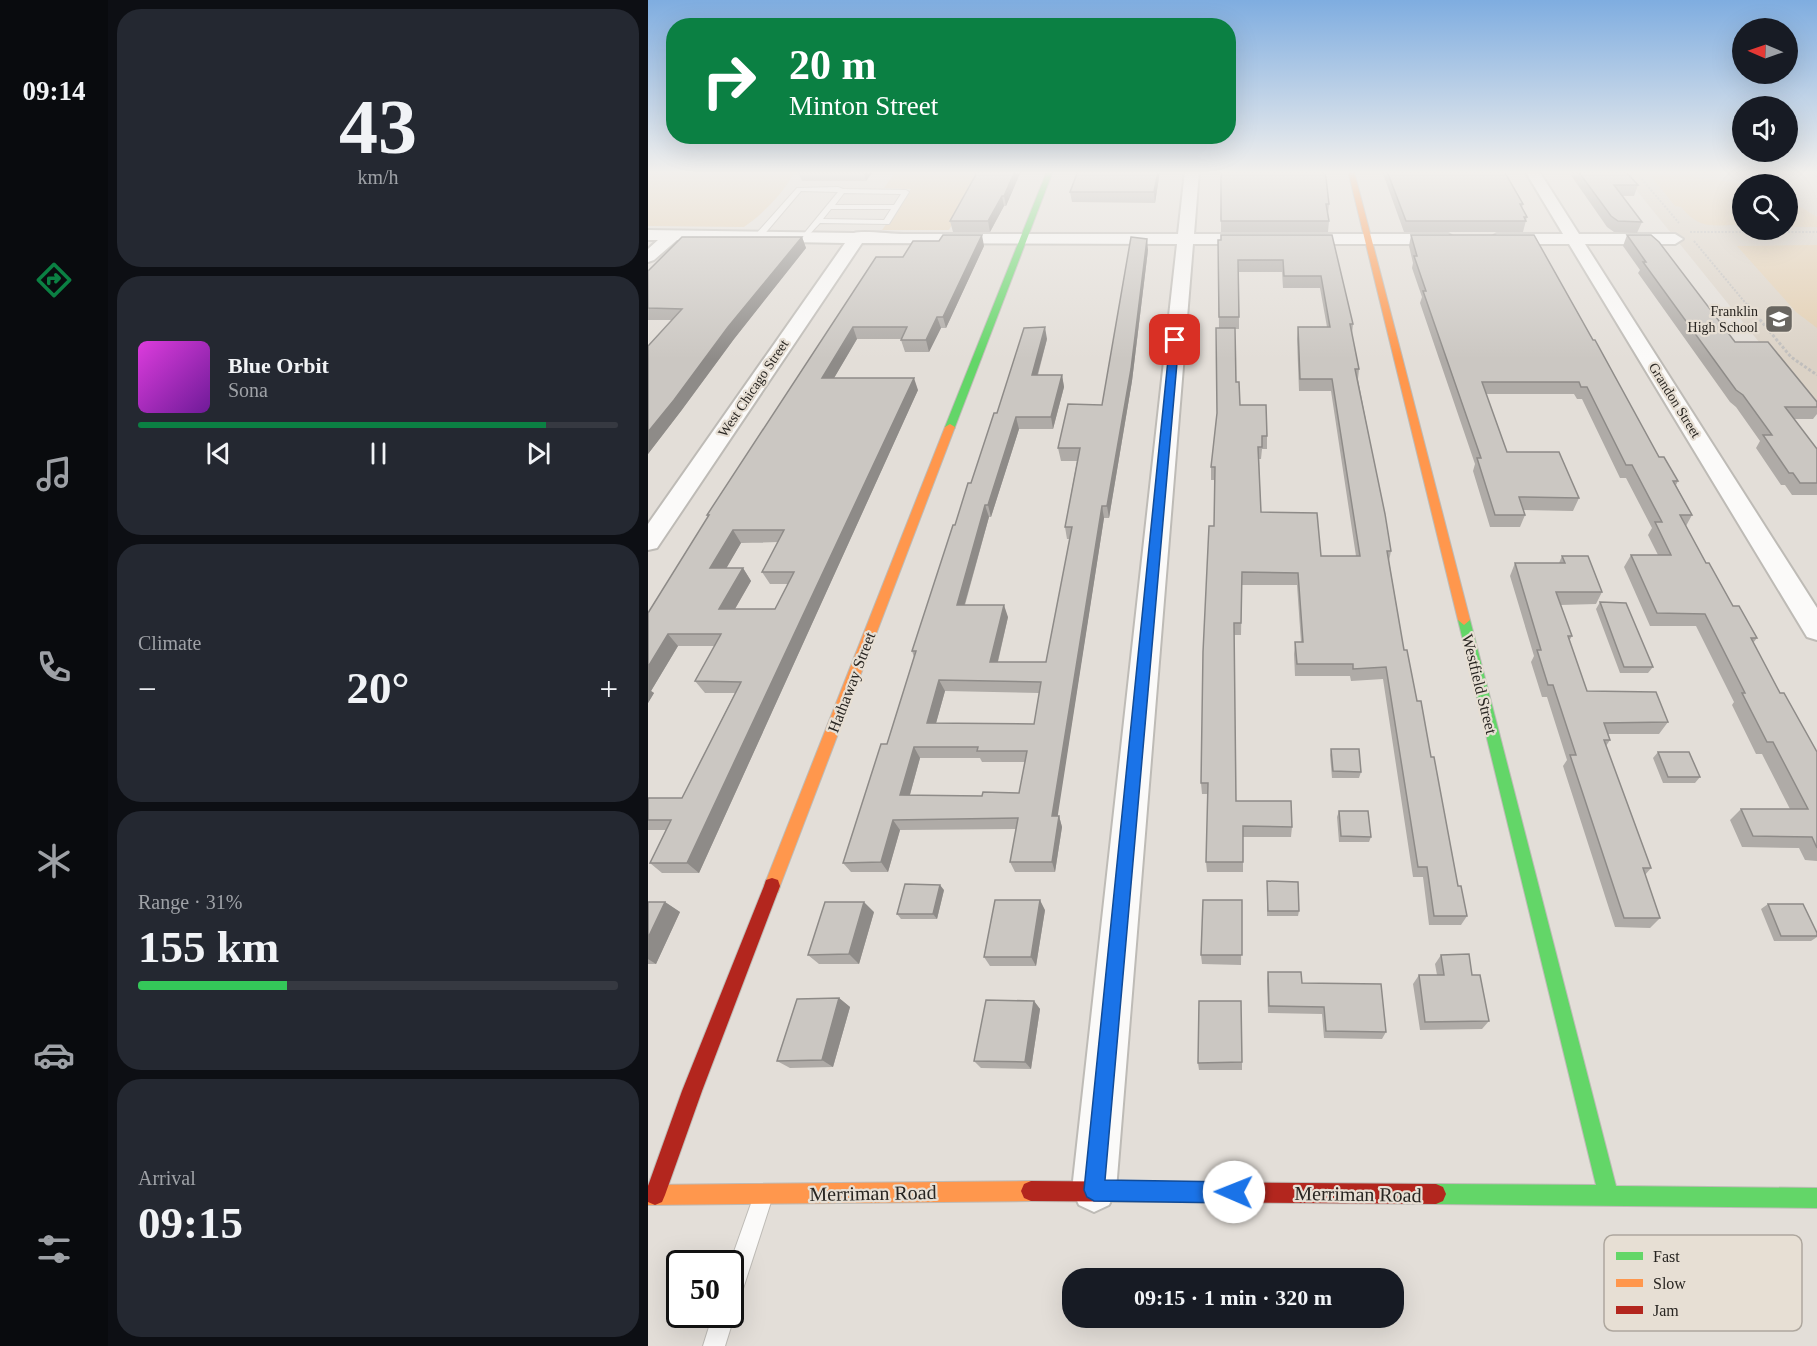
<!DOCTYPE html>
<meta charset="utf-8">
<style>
body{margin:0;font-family:"Times New Roman",serif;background:#242831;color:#f1f3f6;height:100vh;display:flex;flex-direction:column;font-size:22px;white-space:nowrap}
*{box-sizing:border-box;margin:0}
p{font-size:20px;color:#9ea1a6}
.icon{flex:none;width:33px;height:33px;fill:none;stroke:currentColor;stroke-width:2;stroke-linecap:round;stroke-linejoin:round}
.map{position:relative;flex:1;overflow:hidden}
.panel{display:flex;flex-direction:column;gap:9px;padding:9px;background:#0d0f14;width:540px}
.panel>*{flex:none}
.guide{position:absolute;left:18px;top:18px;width:570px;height:126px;border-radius:24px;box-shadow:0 6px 24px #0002;background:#0b8043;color:#fff;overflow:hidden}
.needle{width:39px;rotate:272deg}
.tools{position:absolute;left:1084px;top:18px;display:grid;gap:12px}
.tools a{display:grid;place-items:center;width:66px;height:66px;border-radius:50%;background:#171b24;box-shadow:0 6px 24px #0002;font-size:30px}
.speed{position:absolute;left:18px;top:1250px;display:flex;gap:12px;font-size:30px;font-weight:700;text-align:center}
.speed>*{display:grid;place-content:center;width:78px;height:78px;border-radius:50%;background:#171b24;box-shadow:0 6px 24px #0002;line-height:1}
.speed .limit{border:3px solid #111;border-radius:9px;background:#fff;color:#111}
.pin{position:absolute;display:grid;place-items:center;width:51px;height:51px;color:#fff;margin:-26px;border-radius:12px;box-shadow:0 3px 9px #0006}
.me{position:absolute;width:66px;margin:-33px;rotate:271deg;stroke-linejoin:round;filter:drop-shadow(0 0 4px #0008)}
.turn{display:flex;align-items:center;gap:21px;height:126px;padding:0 24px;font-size:27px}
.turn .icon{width:78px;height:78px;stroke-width:2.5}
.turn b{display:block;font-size:42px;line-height:51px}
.big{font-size:45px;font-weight:800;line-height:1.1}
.panel .card{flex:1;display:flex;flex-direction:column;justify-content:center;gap:9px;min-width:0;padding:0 21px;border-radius:24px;background:#242831}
.panel .dial{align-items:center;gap:0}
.dial b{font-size:78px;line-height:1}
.song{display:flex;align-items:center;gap:18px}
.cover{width:72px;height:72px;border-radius:9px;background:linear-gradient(135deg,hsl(300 70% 55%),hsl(280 70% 35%))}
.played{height:6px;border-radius:3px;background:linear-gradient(90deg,#0b8043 85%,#363941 85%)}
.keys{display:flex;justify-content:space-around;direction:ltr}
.heat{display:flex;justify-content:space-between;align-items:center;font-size:33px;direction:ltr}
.charge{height:9px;border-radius:4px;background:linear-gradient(90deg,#34c759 31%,#363941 0)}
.trip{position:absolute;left:414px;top:1268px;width:342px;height:60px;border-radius:24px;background:#171b24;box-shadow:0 6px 24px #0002;font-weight:800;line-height:60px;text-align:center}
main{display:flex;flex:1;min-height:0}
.dock{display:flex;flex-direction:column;width:108px;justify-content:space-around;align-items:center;background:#090b0e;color:#9ea1a6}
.dock .icon{width:42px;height:42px}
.dock .on{color:#0b8043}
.dock b{font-size:27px;color:#f1f3f6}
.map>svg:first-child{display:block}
.built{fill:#dbd2c6;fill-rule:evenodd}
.green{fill:#e3ceb0}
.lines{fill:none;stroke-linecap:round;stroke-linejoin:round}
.lane-casing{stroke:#bebbb6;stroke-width:2}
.street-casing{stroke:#bebbb6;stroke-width:4}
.fast-casing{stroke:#bebbb6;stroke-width:2}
.slow-casing{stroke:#bebbb6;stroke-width:2}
.jam-casing{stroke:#bebbb6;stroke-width:2}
.path-far1{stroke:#c0bebc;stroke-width:2;stroke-dasharray:2 1.5;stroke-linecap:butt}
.path{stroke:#c0bebc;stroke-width:3;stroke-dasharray:3 2;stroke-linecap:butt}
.lane{fill:#fbfaf9;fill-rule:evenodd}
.street{fill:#fbfaf9;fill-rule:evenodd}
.fast{fill:#63d668;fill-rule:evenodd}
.slow{fill:#ff974d;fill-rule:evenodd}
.jam{fill:#b3261e;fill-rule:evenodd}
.wall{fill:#afaba7;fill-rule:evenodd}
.shaded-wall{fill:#8e8b88}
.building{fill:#cbc7c2;stroke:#8e8b88;stroke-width:1.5;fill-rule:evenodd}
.route{fill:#1a73e8;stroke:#114b97;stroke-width:1.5}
.labels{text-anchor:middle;stroke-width:4.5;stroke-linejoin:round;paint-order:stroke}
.far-poi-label{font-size:14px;fill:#282521;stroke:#e7dfd4;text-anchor:end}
.far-street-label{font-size:14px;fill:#282521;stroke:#e7dfd4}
.street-label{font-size:16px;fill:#282521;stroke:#e7dfd4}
.near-street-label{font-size:20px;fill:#282521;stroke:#e7dfd4}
.key{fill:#e7dfd4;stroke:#aea79e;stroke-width:1.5}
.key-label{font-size:16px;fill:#282521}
</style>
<main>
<nav class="dock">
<b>09:14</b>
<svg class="icon on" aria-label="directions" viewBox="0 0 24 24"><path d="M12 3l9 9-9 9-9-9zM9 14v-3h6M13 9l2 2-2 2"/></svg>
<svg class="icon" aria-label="music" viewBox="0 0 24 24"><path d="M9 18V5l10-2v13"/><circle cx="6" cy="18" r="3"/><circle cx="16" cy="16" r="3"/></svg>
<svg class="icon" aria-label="phone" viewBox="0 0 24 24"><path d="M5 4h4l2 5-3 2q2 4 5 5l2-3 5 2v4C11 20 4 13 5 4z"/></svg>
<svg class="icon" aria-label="climate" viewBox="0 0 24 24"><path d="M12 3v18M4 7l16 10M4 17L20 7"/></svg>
<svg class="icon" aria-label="car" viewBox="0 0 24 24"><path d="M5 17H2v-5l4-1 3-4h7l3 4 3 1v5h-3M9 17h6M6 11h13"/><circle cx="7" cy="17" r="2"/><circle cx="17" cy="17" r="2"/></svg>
<svg class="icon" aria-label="filters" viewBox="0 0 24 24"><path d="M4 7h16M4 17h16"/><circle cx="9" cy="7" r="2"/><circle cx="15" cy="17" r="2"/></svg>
</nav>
<section class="panel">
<div class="card dial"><b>43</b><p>km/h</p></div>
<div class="card">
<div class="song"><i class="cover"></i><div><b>Blue Orbit</b><p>Sona</p></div></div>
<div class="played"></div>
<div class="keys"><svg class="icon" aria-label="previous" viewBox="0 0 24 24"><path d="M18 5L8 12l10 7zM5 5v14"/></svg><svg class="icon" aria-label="pause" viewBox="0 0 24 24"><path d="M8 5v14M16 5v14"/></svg><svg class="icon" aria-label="next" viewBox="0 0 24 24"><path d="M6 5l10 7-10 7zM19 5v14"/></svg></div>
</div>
<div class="card"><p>Climate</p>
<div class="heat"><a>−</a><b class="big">20°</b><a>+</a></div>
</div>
<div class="card"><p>Range · 31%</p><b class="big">155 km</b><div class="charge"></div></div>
<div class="card"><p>Arrival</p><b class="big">09:15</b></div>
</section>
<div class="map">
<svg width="1169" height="1346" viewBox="0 0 1169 1346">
<rect width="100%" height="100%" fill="#e3ded8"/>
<path class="built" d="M973,171H1169V409H1165ZM1095,184H1140V230H1095Z"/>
<path class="green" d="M0,171H162L159,175H145C134,194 115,214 96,227L0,226Z
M248,171H333L301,230H234L263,189L236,188Z
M1002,175L1042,176L1095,184V227L1091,225C1063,225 1053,230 1033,207L1027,206Z
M1140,199L1169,217V227H1140Z
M1169,245V328L1148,312L1089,246Z"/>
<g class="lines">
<g class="lane-casing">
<path id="lane" d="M190,187L195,189L258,190L261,192L241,224L172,223L158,238L154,236L190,192L153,191L114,237L107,235L149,188ZM196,193L253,194L246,205H187ZM183,209H243L236,220L175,219Z
M113,1192L120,1195L123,1202L93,1295L90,1303L83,1306L87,1314L77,1346H55L65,1314H82V1263L106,1195Z"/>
</g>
<g class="street-casing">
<path id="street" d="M537,171H551L546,234H800L808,239L800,244H545L468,1190L461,1205L446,1212L431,1205L424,1190L529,244L214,243L9,548L0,550V524L197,243L29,240L6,260L0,262V249L10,240H0V230L206,233C214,230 244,234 256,234H530Z
M877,171H891L931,234H1027L1035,239L1027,244H937L1169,608V640L1159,637L921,244H849L841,239L849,234H915Z"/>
</g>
<g class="fast-casing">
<path id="fast" d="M399,171H405L307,427L306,429H298L297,427Z
M816,615L822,620L968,1186L1169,1188V1208L788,1204L781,1201L778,1194L781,1187L788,1184L948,1185L810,620Z"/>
</g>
<g class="slow-casing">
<path id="slow" d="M700,171H706L822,620L816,625L810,620Z
M302,424L307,427L132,886L130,892L124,894L118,892L116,886L297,427Z
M383,1181L390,1184L393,1191L390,1198L383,1201L0,1205V1185Z"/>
</g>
<g class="jam-casing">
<path id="jam" d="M124,878L130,880L132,886L54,1091L17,1195L14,1202L7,1205L0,1202V1186L34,1091L116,886L118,880Z
M383,1181L788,1184L795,1187L798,1194L795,1201L788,1204L383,1201L376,1198L373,1191L376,1184Z"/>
</g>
<path class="path-far1" d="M987,171L1031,223
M1042,232H1169
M1046,241L1100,306"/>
<path class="path" d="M1099,304L1143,357L1169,375"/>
<use href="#lane" class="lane"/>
<use href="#street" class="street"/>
<use href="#fast" class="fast"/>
<use href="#slow" class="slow"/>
<use href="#jam" class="jam"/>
</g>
<path class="wall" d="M150,171H226L218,181H154Z
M373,171L358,206H356L342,232H305L302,221Z
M512,171L507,203L424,202L422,192Z
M573,171L681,204L680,214L681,221L680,232H573Z
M734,171H856L875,204L874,208L879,217L876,228L875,232H756Z
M920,171H977L990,185L986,196H974L994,222L989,233L966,232L959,227Z
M1161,171H1169V178Z
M684,235L705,324L704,334L711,369L710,379L743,551L741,561L756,650L783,757L810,886L819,916L813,925H781L775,877H765L735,679L703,681L702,676H647L646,654L647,642H653L649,585H594L593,635H586L588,801L644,827L643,837H595V872H559L558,862L560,794H554L553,783L566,526L567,480H563V467L569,413L571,328L570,240ZM591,272H634L635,288H672L679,327H650L649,339L651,391H683L708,556H673L613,512L611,459H613L614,449H619V436L592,405L588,382L587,329H591Z
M763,235H886L1011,457L1030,481L1028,485L1044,515L1038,526L1058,563L1085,606L1109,638L1105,643L1132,693L1169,752V861L1157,860L1151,848L1094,847L1082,820L1093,809H1142L1114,754H1108L1084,705L1086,702L1048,626H1002L976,567L983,555H1010L1000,535L1004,528L978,478H972L934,399H929L926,394H838L859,452L931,498L925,511L875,510L877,515L872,527H842L825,471L827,464L772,303L774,297L764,268L765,263L761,246Z
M979,235L1087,342L1169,402V414L1165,419H1146L1169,449V495H1144L1137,485H1133L1108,448L1112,441L1088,407L1082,402L990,273L992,270L975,246Z
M154,237L158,248L86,339L33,411L0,454V346L24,320H0V271Z
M336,246L298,328H293L281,352H257L253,340V339H209L186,378L270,390L51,873H14L2,863L18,830H0V798H34L87,693H57L47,681L67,646H30L3,691L6,693L0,703V613L60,517L59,515L255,257ZM130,542L114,572L122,584H140L127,609H87L103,581L95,568H78L93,543Z
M500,250L484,381L461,518H456L409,816H411L414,827L407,872H367L362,862L368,829L252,830L240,872H203L195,863L239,744L266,657L264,651L307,525L349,413L399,339L390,375H414L416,387L405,429H371L343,517H341L317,605L360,617L350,662H398L422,539H419L417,527L429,461H413L410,448L454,405ZM297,691L391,693L386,724L288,723ZM272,758H332L334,762H377L371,793L334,796L262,795Z
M914,556L954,592L948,604L912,605L924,636L921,641L939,691L1020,722L1011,734H960L962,740L958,746L1003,868L997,875L1012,918L1002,928L967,927L915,766L919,760L899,697H894L883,662L886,656L862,576L867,563H911Z
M952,602L1005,667L1000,673H972L948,609Z
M683,749L713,772L711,778H684L682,755Z
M1010,752L1052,777L1047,783H1015L1005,758Z
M691,811L723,837L721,842H691L689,817Z
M619,881L651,911L650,916H619Z
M296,890L289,919H253L249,914Z
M594,900L593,965L554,964L553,955Z
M0,902H17L32,912L8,964H0Z
M1120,904L1169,933V937L1163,941H1126L1113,909Z
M397,910L388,966H342L336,957Z
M226,912L211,964H171L160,955Z
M793,955L824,975L841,1021L834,1029L772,1030L765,984L771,975H789L787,964Z
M620,972L654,983L738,1032L734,1039L676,1038L674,1014L620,1013L619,980Z
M191,998L202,1007L185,1067L142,1068L129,1061Z
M386,1001L392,1009L383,1069L333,1068L326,1061Z
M594,1062V1070H551L550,1063Z"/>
<path class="shaded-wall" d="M215,171H226L218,181Z
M367,171H373L358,206L356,196Z
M510,171H512L507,203L506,192Z
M354,196L356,206L342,232L340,221Z
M334,235L336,246L298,328L295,317Z
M154,237L158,248L86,339L33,411L0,454V432L80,327Z
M499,239L500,250L484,381L461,518L459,506Z
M289,317L293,328L281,352L278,340Z
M205,327L209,339L179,390L174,378Z
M397,327L399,339L386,387L384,375Z
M414,375L416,387L405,429L403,417Z
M266,378L270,390L51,873L39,863Z
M368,417L371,429L343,517L340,505Z
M337,505L341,517L313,617L309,605Z
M454,506L456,518L408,827L404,816Z
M85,530L93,543L71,581L62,568Z
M95,568L103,581L80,621L71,609Z
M356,605L360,617L347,673L342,662Z
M20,634L30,646L3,691L6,693L0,703V667Z
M291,680L297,691L285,734L279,723Z
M266,747L272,758L259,805L252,795Z
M411,816L414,827L407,872L404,862Z
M245,820L252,830L240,872L233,862Z
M292,885L296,890L289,919L285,914Z
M392,900L397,910L388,966L383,957Z
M17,902L32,912L8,964L0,959V938Z
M216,902L226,912L211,964L201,954Z
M191,998L202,1007L185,1067L174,1060Z
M386,1001L392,1009L383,1069L377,1062Z"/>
<path class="building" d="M330,171H367L356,196H354L340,221H302Z
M430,171H510L506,192H422Z
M573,171H676L678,178L681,204H678L681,221H573Z
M739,171H856L875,204H872L879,217H876L878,221H758Z
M930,171H977L990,185H966L994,222L970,221L963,216Z
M295,235H334L295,317H289L278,340H253L259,327H205L174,378H266L39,863H2L23,820H0V798H34L93,682L47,681L73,634H20L0,667V613L61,515H59L228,257H255L265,241H291ZM85,530H136L114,572H146L127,609H71L95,568H62Z
M573,235H684L705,324H702L711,369H707L737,514L743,551H739L756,650H759L769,701H773L783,757H786L810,886H813L819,916H786L779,867H770L738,667L705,669V664H649L647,642H655L650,573L594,572L593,623H586L588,801H643L644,827L595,826V862H558L560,783H553L555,652L561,526H566L567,467H563L569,413L568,328H587L588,382H591L592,405H618L619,436H614V447H610L613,512L669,513L673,556H712L684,379H652L650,327H682L673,276H636L635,260H590L591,317H571L570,240H573Z
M763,235H886L945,340H947L1011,457H1016L1030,481H1025L1044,515H1032L1058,563H1061L1085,606H1091L1109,638H1103L1132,693H1136L1169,752V848L1164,837L1105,836L1093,809H1160L1125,742H1119L1094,693H1097L1057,614L1009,613L983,555H1023L1007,522H1014L984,465H978L939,387H933L931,382H834L859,452H911L931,498L871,497L877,515H847L829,458H833L775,291H778L766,256H769Z
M979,235H1003L1011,242L1087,342H1120L1169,402V407H1137L1169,449V483H1152L1145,473H1141L1115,435H1124L1095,395L1088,390L995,262H998Z
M34,237H154L80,327L26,400L0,432V346L34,309L0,308V271Z
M483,237L499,239L483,369L459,506H454L404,816H411L404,862H362L370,818L245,820L233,862L195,863L233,744H239L268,651H264L305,525H307L320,483H323L346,413H349L376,328L397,327L384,375H414L403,417H368L340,505H337L309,605H356L342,662H398L424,527H417L432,448H410L420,404L454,405ZM291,680L393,682L386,724L279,723ZM266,747H330L329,751H379L371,793L335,792L334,796L252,795Z
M914,556H940L954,592H908L924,636H920L939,691L1008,692L1020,722L956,723L962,740H956L1003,868H995L1012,918H976L922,755H928L905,685H900L889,650H893L867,563H917Z
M952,602L978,603L1005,667H976Z
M683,749H711L713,772L685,771Z
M1010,752H1041L1052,777H1020Z
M691,811H720L723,837L693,836Z
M619,881L650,882L651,911H620Z
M257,884L292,885L285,914H249Z
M347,900H392L383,957H336Z
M555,900H594V955H553Z
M0,902H17L0,938Z
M177,902H216L201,954L160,955Z
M1120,904H1155L1169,933V936H1133Z
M821,954L824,975H832L841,1021L777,1022L771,975H796L793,955Z
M620,972H653L654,983L733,984L738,1032L678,1031L676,1007L621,1006Z
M191,998L174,1060L129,1061L149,999Z
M338,1000L386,1001L377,1062L326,1061Z
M551,1001H593L594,1062L550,1063Z"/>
<linearGradient id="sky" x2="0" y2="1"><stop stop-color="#7fade0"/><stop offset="0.48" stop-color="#f2f0ed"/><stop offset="1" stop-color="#f2f0ed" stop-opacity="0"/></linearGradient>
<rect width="1169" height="359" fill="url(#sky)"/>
<path class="route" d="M527,337L531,340L457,1180L586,1182L594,1185L597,1192L594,1199L586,1203L446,1201L439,1197L436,1190L522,340Z"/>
<defs>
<g id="school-square" transform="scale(1.5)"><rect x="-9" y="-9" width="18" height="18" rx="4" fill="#696661" stroke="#e7dfd4"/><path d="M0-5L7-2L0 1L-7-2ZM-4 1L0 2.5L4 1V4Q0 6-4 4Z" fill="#fff"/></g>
</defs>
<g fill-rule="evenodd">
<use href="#school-square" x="1131" y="319"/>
</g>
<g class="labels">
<g class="far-poi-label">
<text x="1110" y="316">Franklin<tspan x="1110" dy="16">High School</tspan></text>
</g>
<g class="far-street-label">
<text transform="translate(105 388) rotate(-56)" y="5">West Chicago Street</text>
<text transform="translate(1027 400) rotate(58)" y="5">Grandon Street</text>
</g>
<g class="street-label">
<text transform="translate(203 682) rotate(-69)" y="6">Hathaway Street</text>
<text transform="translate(832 684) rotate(76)" y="6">Westfield Street</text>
</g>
<g class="near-street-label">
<text transform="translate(225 1193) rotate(-1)" y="7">Merriman Road</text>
<text transform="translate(710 1194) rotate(1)" y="7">Merriman Road</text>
</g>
</g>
<rect x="956" y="1235" width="198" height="96" rx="9" class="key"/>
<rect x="968" y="1252" width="27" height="8" fill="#63d668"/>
<rect x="968" y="1279" width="27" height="8" fill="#ff974d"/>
<rect x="968" y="1306" width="27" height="8" fill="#b3261e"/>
<g class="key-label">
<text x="1005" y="1262">Fast</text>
<text x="1005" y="1289">Slow</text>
<text x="1005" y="1316">Jam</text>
</g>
</svg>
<div class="tools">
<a><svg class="needle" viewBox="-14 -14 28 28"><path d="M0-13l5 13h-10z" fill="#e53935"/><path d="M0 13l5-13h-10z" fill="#9ea1a6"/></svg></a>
<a><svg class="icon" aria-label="sound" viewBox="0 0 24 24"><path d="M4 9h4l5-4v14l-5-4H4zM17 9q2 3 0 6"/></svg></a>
<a><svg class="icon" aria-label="search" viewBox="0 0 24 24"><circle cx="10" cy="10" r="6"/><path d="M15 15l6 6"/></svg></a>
</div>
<div class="speed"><div class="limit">50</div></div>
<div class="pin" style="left:527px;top:340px;background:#d93025"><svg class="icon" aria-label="arrive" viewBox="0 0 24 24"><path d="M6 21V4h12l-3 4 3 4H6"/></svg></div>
<svg class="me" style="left:586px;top:1192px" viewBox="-20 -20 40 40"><circle r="19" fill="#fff"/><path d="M0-13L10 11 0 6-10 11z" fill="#1a73e8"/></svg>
<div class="trip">09:15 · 1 min · 320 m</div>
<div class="guide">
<div class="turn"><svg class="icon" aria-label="right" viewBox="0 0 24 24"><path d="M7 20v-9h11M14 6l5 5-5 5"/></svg><div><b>20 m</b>Minton Street</div></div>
</div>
</div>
</main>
